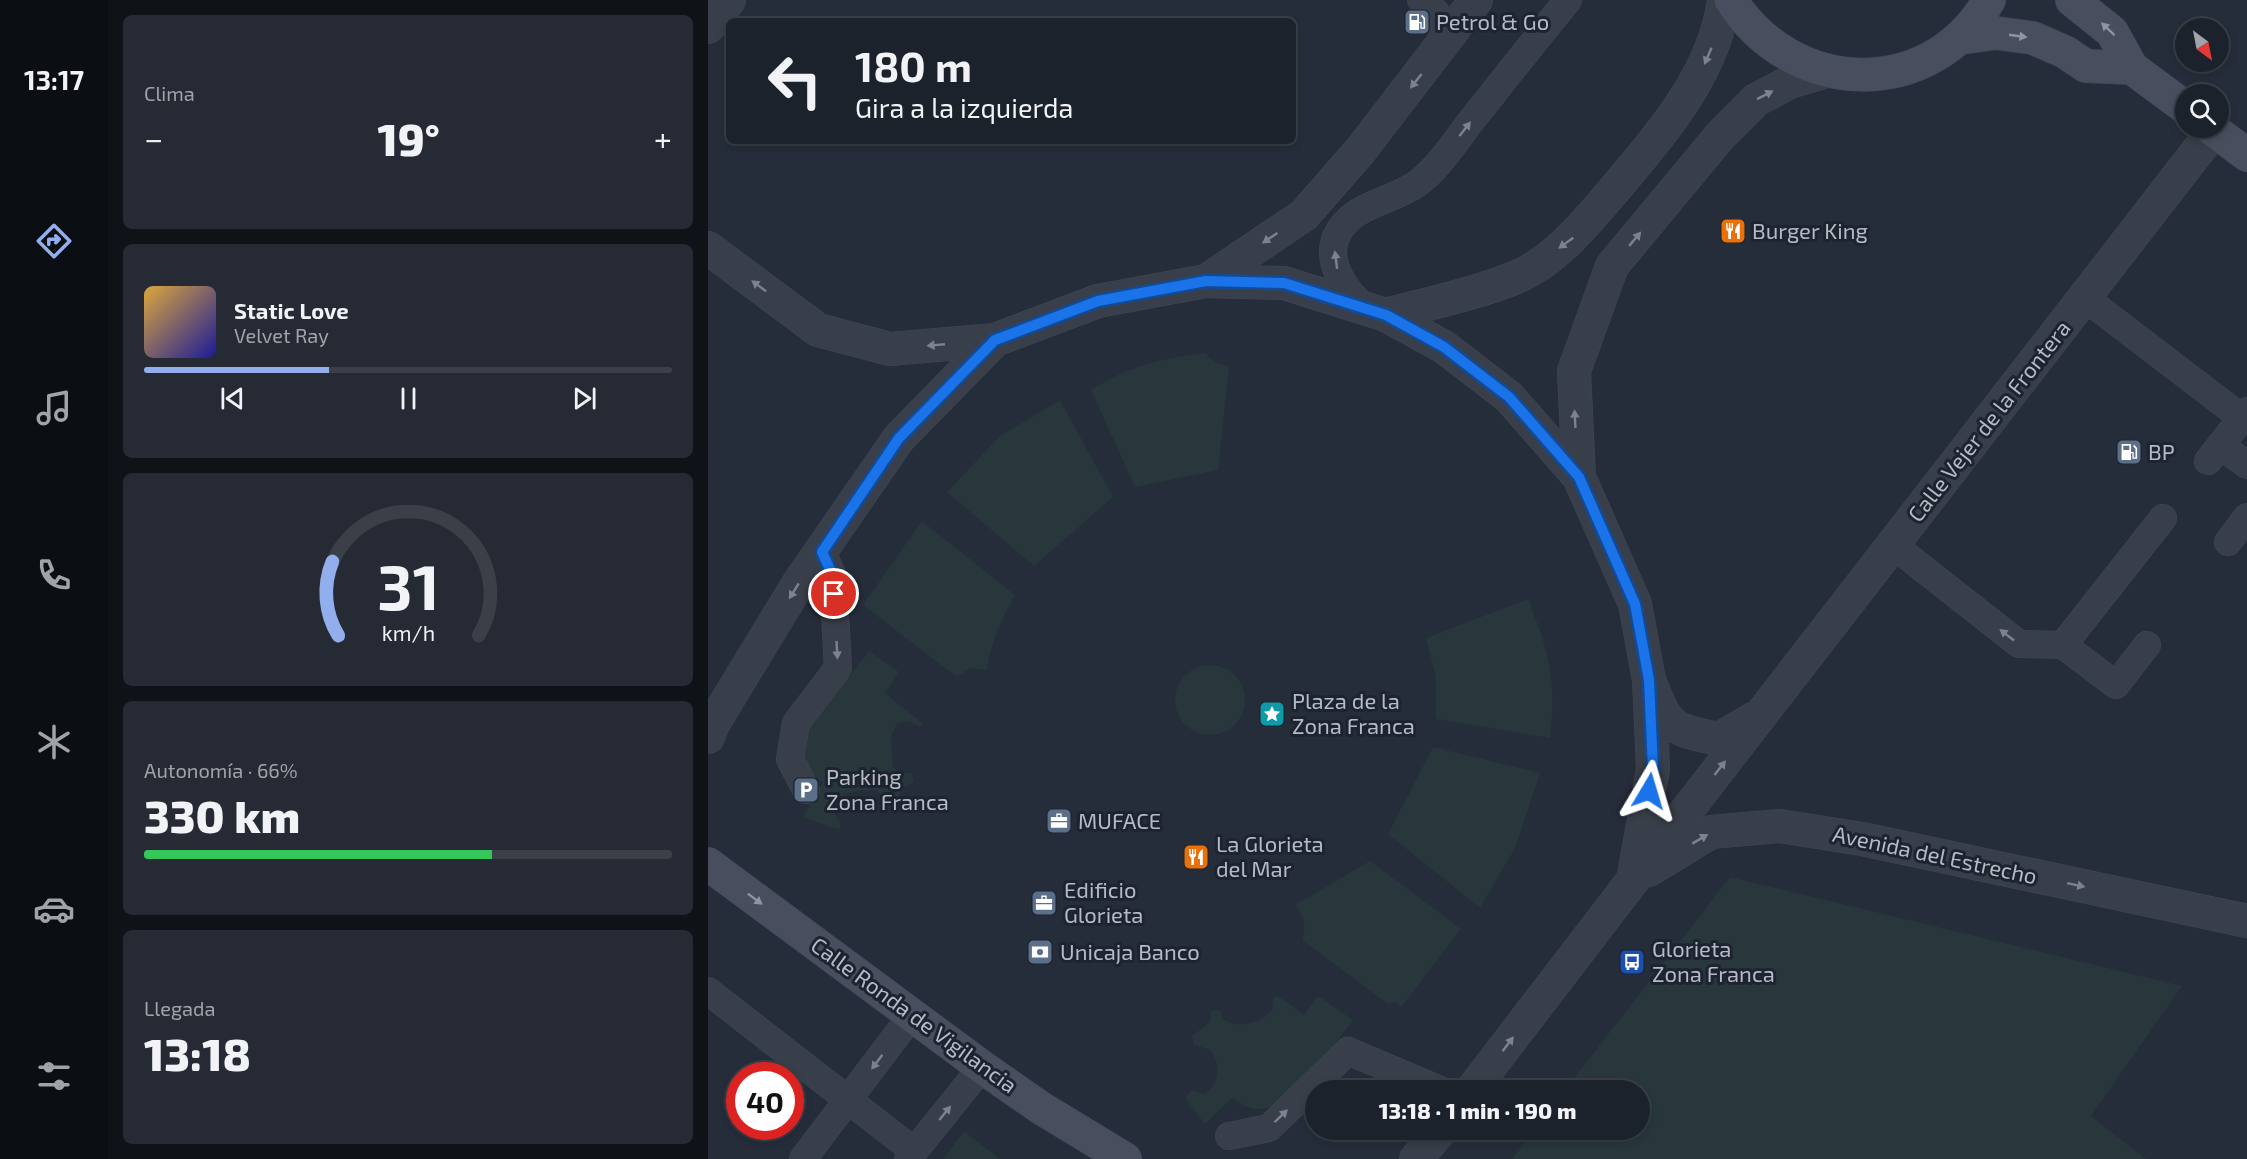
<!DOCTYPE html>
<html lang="es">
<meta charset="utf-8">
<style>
body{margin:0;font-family:"Exo 2",sans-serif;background:#252a34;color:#f1f3f6;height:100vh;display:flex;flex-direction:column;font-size:22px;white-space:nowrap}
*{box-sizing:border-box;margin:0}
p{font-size:20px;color:#a0a4a9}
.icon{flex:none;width:33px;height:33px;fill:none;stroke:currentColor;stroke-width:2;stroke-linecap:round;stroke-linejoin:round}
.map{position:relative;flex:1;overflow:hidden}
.drawer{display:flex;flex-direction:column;gap:15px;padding:15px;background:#0f1318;width:600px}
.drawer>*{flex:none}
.guide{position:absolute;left:18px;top:18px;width:570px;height:126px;border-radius:9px;box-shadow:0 3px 9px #0003,0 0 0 2px #3a3f48;background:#1c222c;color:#f1f3f6;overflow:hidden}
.needle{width:39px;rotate:148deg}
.tools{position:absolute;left:1467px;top:18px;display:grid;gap:12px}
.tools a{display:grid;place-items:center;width:54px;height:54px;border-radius:50%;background:#1c222c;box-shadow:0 3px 9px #0003,0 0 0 2px #3a3f48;font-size:30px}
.speed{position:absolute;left:18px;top:1062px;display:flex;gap:12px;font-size:30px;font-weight:700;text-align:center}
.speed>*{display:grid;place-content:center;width:78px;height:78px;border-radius:50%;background:#1c222c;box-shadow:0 3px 9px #0003,0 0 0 2px #3a3f48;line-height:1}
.speed .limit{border:9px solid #d22;background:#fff;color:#111}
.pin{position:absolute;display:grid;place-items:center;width:51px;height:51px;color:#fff;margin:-26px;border:3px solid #fff;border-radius:50%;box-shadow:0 2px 6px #0007}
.me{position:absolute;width:66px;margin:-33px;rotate:7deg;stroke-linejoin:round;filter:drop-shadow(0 0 4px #0008)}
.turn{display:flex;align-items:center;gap:21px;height:126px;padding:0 30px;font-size:27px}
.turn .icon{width:78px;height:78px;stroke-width:2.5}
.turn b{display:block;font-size:42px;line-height:51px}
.big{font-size:45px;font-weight:800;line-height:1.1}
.drawer .widget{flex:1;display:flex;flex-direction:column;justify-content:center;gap:9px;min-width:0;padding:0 21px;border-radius:9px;background:#252a34}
.drawer .dial{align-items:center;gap:0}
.dial svg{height:156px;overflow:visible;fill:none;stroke:#3a3f48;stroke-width:7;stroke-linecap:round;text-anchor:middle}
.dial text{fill:#f1f3f6;stroke:none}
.song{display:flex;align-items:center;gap:18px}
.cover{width:72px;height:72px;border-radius:9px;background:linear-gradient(135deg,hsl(40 70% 55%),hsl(240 70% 35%))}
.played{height:6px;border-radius:3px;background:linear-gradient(90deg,#93aeec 35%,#3a3f48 35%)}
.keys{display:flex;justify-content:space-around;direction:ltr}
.heat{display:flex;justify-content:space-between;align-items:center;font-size:33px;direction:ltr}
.charge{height:9px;border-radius:4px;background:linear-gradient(90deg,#34c759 66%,#3a3f48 0)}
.trip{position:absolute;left:597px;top:1080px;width:345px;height:60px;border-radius:30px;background:#1c222c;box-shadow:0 3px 9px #0003,0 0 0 2px #3a3f48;font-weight:800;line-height:60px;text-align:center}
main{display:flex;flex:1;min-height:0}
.dock{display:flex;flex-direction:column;width:108px;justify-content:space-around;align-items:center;background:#0b0e12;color:#a0a4a9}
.dock .icon{width:42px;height:42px}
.dock .on{color:#93aeec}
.dock b{font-size:27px;color:#f1f3f6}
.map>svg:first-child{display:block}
.green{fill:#27373b}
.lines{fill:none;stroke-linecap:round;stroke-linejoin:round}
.service-casing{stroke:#424853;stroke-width:28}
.minor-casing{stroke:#424853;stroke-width:34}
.tertiary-casing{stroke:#424853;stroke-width:34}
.secondary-casing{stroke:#424853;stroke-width:34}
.service{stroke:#393f4a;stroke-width:27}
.minor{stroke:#393f4a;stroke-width:33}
.tertiary{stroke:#393f4a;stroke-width:33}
.secondary{stroke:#484e5d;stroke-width:33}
.oneway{fill:#8f94a1}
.oneway2{fill:#7d838e}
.route-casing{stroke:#114b97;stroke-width:15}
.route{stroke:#1a73e8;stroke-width:10}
.labels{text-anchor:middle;stroke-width:6;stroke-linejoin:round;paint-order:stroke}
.poi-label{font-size:22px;fill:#b5bac6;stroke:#1e242f;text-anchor:start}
.street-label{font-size:22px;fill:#b5bac6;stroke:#1e242f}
</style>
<main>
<nav class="dock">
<b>13:17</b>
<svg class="icon on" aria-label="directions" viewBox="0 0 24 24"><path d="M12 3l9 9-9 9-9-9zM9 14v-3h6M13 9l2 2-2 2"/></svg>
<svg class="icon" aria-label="music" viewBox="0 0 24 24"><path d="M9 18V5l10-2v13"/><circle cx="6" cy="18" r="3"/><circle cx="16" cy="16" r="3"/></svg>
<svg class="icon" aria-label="phone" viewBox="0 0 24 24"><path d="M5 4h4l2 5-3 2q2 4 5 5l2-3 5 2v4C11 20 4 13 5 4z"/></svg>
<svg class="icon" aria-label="climate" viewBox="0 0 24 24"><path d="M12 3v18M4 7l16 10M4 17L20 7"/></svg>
<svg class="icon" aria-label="car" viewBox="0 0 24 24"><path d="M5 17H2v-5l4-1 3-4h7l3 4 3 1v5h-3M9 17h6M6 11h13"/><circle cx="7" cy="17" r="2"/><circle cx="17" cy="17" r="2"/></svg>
<svg class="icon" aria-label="filters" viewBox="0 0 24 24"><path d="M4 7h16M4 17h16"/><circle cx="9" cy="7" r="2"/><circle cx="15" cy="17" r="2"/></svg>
</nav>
<section class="drawer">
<div class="widget"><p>Clima</p>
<div class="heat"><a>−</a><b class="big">19°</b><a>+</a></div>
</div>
<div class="widget">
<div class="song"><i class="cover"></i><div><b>Static Love</b><p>Velvet Ray</p></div></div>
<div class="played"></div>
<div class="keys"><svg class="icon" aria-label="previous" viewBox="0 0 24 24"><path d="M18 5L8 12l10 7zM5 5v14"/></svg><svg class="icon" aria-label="pause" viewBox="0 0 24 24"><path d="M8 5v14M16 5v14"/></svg><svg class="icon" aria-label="next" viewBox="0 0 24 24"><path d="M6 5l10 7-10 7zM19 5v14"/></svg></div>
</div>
<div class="widget dial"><svg viewBox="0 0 100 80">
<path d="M14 69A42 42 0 1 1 86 69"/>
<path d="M14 69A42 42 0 0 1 11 31" stroke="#93aeec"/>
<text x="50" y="56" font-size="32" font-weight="700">31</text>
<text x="50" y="72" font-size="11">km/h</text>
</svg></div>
<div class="widget"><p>Autonomía · 66%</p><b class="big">330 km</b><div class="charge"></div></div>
<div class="widget"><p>Llegada</p><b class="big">13:18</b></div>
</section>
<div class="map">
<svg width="1539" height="1159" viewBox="0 0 1539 1159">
<rect width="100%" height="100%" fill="#262d3a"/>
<path class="green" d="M497,353L507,362L521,367L510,470L427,487L383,390C424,365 450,359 497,353Z
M352,400L405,497L326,566L239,492L292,436Z
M214,521L307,595C293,619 283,643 279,670L262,668L249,677L155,605Z
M820,599C841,652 849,681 842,738L728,719V677L718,638Z
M161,651L191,672L177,693L215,724L212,727L200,721L189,723L183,737L185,767L191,773H203L206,782L193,788L189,807H176V799L169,790C149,791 131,789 126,813L133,823L131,830L95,817L115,782C94,770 91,749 101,728Z
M467 700a35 35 0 1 1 70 0a35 35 0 1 1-70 0Z
M725,747L832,773L807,848L772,908L680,834Z
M662,861L753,929L693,1007L687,1002L680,1004L594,940C599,925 596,917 587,905Z
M1022,877L1474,986L1383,1116L1438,1159H804L827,1130H932V1090H857Z
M569,995L596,1015L610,996L645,1020C625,1045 585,1112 549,1109C540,1109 532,1103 524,1098L497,1124L477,1098L484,1090L496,1094C511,1085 513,1066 503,1050L486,1045L484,1036L502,1022L503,1011H513L515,1019C530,1030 555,1023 565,1008L564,1000Z
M256,1131L292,1159H235Z"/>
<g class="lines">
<g class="service-casing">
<path id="service" d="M713,0C736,17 736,21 732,49
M1377,298L1534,418L1539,411
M657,308C639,292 617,264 628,237C643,203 683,203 710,183C731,167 747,142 763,121C795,81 827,40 860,0
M1512,445L1539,465
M1500,461L1534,418
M1520,542L1539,517
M1185,545L1311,644L1355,645L1408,685L1439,645
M1355,645L1455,518
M98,790L82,759L88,723L130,668L125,576L114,552
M0,991L206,1151
M521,1136L561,1128L640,1051L732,1090
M95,1159L204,1015
M200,1159L274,1067"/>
</g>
<g class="minor-casing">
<path id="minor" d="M0,27L21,0
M0,248L110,330L182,349L287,340
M498,281L596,215L652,151L768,0
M941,680C960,727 960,729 1011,739L1047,718
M941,870L1003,832L1072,826L1154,839L1539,921
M925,880L1506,130"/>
</g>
<g class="tertiary-casing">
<path id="tertiary" d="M678,315C719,304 775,292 813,275C850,258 880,220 906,190C953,134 1006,75 1016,0
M871,477L866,371L904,266L1012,136L1048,100L1082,82L1119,71
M0,737L5,724L90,584L191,438L287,340L390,301L498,281L576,283L678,315L736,347L801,397L871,477L927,604L941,680L945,769L925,880L764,1090
M708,1159L733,1130"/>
</g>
<g class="secondary-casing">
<path id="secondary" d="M1023,0C1084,96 1222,103 1281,0
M1364,0L1404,32L1424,68L1478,108
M1252,38L1288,33L1325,38L1357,52L1378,66L1424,68
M1503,128L1539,155
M0,864L274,1067L333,1108L417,1159"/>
</g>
<use href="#service" class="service"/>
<use href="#minor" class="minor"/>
<use href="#tertiary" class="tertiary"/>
<use href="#secondary" class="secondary"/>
</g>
<defs><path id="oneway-solid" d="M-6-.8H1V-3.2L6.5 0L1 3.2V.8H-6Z" transform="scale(1.5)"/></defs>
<g class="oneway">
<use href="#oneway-solid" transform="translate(1400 29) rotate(-136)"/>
<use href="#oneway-solid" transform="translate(1310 36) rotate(8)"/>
<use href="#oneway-solid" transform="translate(47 899) rotate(37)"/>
</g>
<g class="oneway2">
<use href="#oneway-solid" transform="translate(1000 56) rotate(113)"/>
<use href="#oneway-solid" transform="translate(708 81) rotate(128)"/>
<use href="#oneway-solid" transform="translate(1057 95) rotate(-27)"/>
<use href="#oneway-solid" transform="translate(757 129) rotate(-52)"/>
<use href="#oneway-solid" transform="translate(562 238) rotate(146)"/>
<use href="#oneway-solid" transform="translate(927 239) rotate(-50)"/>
<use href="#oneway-solid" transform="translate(858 243) rotate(144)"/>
<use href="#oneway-solid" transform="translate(628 260) rotate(-97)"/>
<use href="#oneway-solid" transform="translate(51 286) rotate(-143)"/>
<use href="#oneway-solid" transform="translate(228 345) rotate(175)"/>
<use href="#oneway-solid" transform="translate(867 419) rotate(-93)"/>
<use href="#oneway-solid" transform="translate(86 591) rotate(122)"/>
<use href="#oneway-solid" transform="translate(1299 635) rotate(-142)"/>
<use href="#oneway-solid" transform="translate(129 650) rotate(87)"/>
<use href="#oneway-solid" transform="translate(1012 768) rotate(-52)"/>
<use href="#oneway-solid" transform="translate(992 839) rotate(-31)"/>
<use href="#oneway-solid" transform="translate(1368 885) rotate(12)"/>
<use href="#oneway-solid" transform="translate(800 1044) rotate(-53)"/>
<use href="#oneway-solid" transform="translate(169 1062) rotate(127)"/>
<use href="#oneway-solid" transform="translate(237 1113) rotate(-51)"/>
<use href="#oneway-solid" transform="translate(573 1116) rotate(-44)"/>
</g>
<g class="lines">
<g class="route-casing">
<path id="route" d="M126,594L125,576L114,552L191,438L287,340L390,301L498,281L576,283L678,315L736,347L801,397L871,477L927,604L941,680L945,769L941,791"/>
</g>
<use href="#route" class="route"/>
</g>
<defs>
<g id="fuel-square" transform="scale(1.35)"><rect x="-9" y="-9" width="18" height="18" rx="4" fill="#5c6f8a" stroke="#1e242f"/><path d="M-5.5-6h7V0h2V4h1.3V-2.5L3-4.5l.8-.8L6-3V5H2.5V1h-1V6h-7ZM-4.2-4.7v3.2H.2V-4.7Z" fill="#fff"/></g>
<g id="restaurant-square" transform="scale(1.35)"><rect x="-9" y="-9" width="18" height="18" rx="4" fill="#e8710a" stroke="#1e242f"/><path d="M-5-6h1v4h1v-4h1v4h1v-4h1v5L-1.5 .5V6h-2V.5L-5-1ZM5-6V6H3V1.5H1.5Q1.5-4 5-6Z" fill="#fff"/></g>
<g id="sight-square" transform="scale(1.35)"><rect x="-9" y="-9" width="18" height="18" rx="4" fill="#0f9aa8" stroke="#1e242f"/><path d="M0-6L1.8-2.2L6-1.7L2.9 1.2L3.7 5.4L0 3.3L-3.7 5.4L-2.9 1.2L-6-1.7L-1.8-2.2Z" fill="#fff"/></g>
<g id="parking-square" transform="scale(1.35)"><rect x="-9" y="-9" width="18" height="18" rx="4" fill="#5c6f8a" stroke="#1e242f"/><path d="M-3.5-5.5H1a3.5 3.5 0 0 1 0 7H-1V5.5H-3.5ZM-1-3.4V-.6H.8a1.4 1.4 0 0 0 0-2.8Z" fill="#fff"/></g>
<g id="office-square" transform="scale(1.35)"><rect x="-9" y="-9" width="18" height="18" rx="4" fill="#5c6f8a" stroke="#1e242f"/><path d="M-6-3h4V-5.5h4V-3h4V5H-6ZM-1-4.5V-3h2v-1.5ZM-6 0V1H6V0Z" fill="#fff"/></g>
<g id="bank-square" transform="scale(1.35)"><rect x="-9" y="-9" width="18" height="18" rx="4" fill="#5c6f8a" stroke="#1e242f"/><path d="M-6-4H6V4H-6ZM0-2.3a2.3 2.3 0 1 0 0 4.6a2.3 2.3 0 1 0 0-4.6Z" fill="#fff"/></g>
<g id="bus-square" transform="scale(1.35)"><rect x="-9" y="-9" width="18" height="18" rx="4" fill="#1a4fb4" stroke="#1e242f"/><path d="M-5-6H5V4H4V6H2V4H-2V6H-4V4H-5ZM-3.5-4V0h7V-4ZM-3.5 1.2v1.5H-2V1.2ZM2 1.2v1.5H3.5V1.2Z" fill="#fff"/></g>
</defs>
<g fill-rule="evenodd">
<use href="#fuel-square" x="709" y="22"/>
<use href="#restaurant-square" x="1025" y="231"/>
<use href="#fuel-square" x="1421" y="452"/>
<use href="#sight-square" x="564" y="714"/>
<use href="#parking-square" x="98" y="790"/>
<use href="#office-square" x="351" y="821"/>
<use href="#restaurant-square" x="488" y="857"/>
<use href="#office-square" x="336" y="903"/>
<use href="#bank-square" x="332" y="952"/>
<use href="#bus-square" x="924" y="962"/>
</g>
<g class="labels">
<g class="poi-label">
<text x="728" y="30">Petrol &amp; Go</text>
<text x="1044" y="239">Burger King</text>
<text x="1440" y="460">BP</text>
<text x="584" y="709">Plaza de la<tspan x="584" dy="25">Zona Franca</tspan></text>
<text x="118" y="785">Parking<tspan x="118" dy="25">Zona Franca</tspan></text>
<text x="370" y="829">MUFACE</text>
<text x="508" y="852">La Glorieta<tspan x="508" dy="25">del Mar</tspan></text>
<text x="356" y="898">Edificio<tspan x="356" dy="25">Glorieta</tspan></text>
<text x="944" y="957">Glorieta<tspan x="944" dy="25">Zona Franca</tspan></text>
<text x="352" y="960">Unicaja Banco</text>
</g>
<g class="street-label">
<text transform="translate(1281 421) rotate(-52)" y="8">Calle Vejer de la Frontera</text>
<text transform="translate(1227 855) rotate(12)" y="8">Avenida del Estrecho</text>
<text transform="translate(206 1015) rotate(36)" y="8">Calle Ronda de Vigilancia</text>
</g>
</g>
</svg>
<div class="tools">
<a><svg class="needle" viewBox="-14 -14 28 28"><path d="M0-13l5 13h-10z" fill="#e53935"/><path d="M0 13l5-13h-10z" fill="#a0a4a9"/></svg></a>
<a><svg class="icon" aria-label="search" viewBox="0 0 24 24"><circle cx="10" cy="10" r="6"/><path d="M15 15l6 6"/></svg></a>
</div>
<div class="speed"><div class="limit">40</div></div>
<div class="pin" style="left:126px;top:594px;background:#d93025"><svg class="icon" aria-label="arrive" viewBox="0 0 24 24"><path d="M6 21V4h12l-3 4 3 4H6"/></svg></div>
<svg class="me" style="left:941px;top:791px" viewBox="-20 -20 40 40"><path d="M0-17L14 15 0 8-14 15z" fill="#1a73e8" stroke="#fff" stroke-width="4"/></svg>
<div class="trip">13:18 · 1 min · 190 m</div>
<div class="guide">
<div class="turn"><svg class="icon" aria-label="left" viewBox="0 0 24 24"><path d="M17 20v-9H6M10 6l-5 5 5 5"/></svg><div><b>180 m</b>Gira a la izquierda</div></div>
</div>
</div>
</main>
